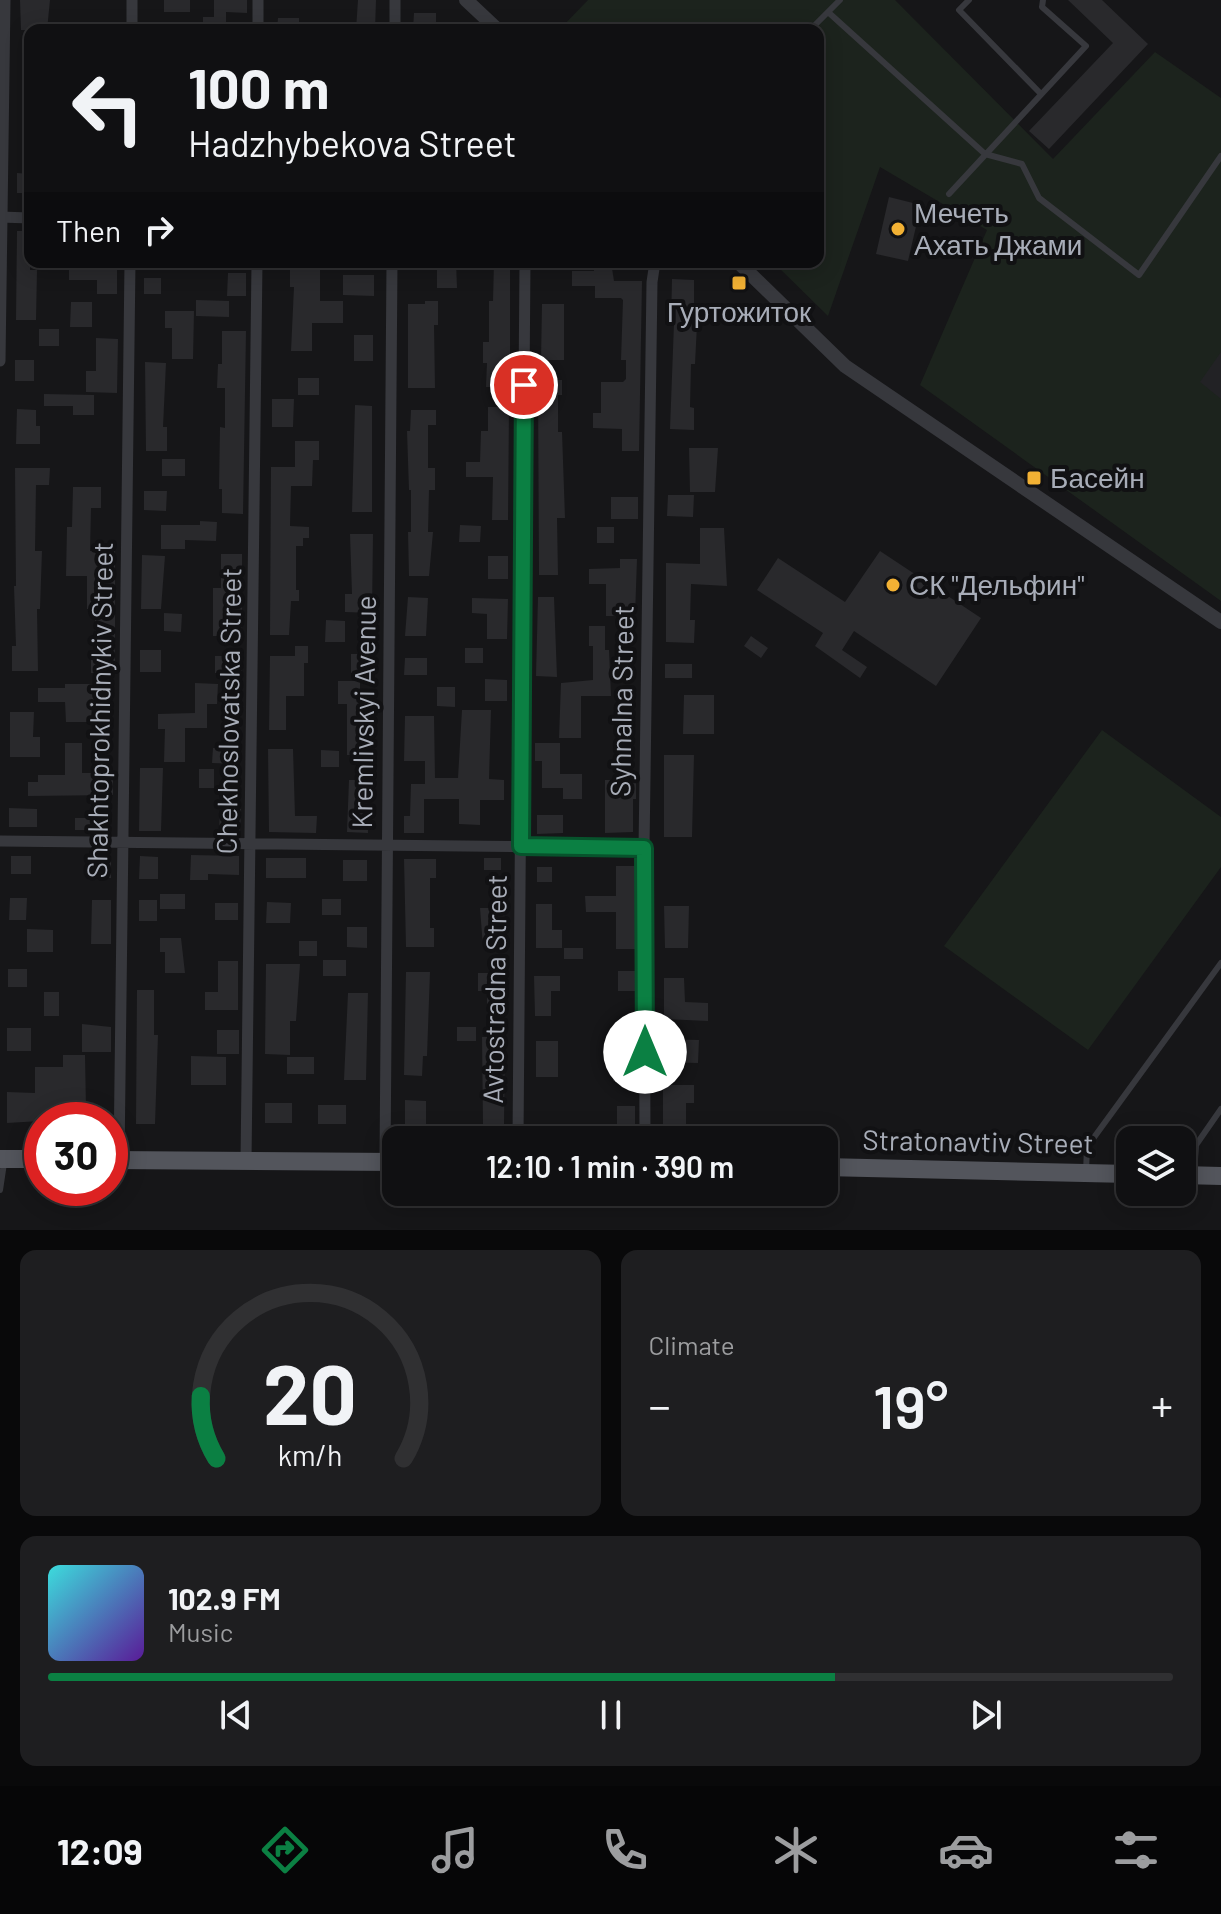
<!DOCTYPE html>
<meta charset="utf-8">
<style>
body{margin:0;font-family:Barlow,sans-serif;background:#1e1e20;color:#f1f3f6;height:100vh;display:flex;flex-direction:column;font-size:30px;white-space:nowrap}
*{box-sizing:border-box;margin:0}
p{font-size:26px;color:#9c9d9f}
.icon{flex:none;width:44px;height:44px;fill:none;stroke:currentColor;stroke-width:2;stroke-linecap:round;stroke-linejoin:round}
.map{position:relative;height:1230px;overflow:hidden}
.sheet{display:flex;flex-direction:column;gap:20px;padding:20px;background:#09090a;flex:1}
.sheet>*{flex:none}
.hud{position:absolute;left:24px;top:24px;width:800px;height:244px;border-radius:16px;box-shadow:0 4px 20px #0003,0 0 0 2px #303032;background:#101012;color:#f1f3f6;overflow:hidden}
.fabs{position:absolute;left:1116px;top:1126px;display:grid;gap:16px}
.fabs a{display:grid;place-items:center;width:80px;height:80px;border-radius:16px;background:#101012;box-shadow:0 4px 20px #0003,0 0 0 2px #303032;font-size:40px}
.speed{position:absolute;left:24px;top:1102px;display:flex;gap:16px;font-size:40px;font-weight:700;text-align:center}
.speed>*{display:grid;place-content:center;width:104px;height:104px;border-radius:50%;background:#101012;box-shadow:0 4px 20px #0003,0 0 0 2px #303032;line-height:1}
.speed .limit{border:12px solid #d22;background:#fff;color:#111}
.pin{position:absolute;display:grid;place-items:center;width:68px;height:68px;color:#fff;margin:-34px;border:4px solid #fff;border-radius:50%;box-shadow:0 2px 8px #0007}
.me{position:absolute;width:88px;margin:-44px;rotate:0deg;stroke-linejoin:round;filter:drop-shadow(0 0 6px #0008)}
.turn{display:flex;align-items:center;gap:28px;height:168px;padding:0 32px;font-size:36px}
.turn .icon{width:104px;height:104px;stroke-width:2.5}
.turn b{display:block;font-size:56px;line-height:68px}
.then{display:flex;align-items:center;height:76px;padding:0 32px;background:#0003;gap:16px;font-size:30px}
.big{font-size:60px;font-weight:600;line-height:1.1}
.sheet .card{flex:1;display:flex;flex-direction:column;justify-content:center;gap:12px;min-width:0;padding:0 28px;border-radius:16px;background:#1e1e20}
.sheet .dial{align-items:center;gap:0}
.dial svg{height:208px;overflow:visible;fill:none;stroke:#303032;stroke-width:7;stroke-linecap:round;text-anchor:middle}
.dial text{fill:#f1f3f6;stroke:none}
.song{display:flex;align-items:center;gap:24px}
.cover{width:96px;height:96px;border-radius:12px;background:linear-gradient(135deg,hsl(180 70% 55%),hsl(270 70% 35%))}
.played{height:8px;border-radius:4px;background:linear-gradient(90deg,#0b8043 70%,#303032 70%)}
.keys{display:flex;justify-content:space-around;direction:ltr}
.heat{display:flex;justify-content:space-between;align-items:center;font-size:44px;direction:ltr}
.sheet .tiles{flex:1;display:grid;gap:20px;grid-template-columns:1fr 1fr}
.card:last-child{grid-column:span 2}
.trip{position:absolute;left:382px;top:1126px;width:456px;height:80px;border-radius:16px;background:#101012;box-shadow:0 4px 20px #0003,0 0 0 2px #303032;font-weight:600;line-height:80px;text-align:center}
.menu{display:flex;height:128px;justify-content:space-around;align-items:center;background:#060607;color:#9c9d9f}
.menu .icon{width:56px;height:56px}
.menu .current{color:#0b8043}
.menu b{font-size:36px;color:#f1f3f6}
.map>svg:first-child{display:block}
.built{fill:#222225}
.green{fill:#1c231d}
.building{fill:#29292c}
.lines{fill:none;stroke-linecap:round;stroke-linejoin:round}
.service{stroke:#37383d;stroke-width:6}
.minor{stroke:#37383d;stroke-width:11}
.tertiary{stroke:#37383d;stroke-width:14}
.primary{stroke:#53555c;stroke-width:18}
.route-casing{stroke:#07532c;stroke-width:20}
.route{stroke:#0b8043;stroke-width:14}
.poi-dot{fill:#f2b134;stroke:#111113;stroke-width:3}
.labels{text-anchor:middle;stroke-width:8;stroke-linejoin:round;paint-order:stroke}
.poi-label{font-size:28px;fill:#a8adb8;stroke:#111113;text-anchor:start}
.street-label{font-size:28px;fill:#a8adb8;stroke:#111113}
</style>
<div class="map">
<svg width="1221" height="1230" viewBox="0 0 1221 1230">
<rect width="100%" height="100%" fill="#161618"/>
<path class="built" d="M1221,332V409L1186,384Z"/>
<path class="green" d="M588,0H895L1053,159L1155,52L1221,98V352L1200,382L1221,399V601L920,385L987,230L880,167L828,316L773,262H818V30H559Z
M1102,730L1221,817V867L1088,1050L944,946Z"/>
<path class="building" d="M20,0H50L47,30H21Z
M164,0H190V12H164Z
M214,0H247V13L226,12V30H203V17H214Z
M358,0H376L375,30H356Z
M1068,0H1102L1148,44L1049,149L1029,131L1113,43Z
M414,13H436V30H413Z
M278,18H299V30H277Z
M17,173L30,174V193H17Z
M889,197L921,205L908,261L876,254Z
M17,231H30V270H37L36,320H16Z
M298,262H320V301H343V323H312V351H291L294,287H290V268H298Z
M440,262H456L457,288H437V270H440Z
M494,262H510V387H486L487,363H483V342H489V301H493Z
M594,262H611L614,281H642L639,451H622V429L593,428V413H601V382H623L626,379V360H621L623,300L621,298H595V286H572V271H594Z
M69,265H88V270H117V294H97V280H69Z
M228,273H246V296H227Z
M343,275H374V296L343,295Z
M144,278H161V294H144Z
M672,279L694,280V305H698L695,364H691L690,407L694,408V430L670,429L674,323H671Z
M196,300L229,301V317L196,316Z
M425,301H438V325H434L435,388H408V304H425Z
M71,302H92V327H70Z
M542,304H564V360H541Z
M165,311H194L193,359H172V328H165Z
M39,329H59V346H39Z
M222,331H246L243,514L222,513V489H219L220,427L225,428V388H217L218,364H222Z
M354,335H373V361H354Z
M96,338L118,339L117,393L86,392V371H96Z
M15,360H34V381H15Z
M145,362L166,363L163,427H167V451H146Z
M298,378H319V395H298Z
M538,380H562V395H558V432H562L565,518H557L558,575H539Z
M44,394L94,395V415H73V406H44Z
M272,399H294L293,427H272Z
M355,405L372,406V512H352Z
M488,407H509L508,520H492L493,477H466V462H480L481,431H488Z
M17,409L36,410V426H40V444H16Z
M411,410H436V425H428V468H435V490H429L428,532H433L429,576H409L408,532H411V490H409L407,431H410Z
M295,441H319V460H313L312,486H291L290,526L309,527V538H303V546H296V590H299V601H291L289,635H270L271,467H295Z
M689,448H718L715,492H690Z
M162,459H185V476H162Z
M15,468H50L49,485H36L35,551H42L40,609H37L38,671H12V646H16L14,586H16Z
M73,487H101V508H91L90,551H115V673H91V651H95V609H87V576H66L67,527H72Z
M144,491H167L166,511L144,510Z
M668,495H694L693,517L667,516Z
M611,497H638V519H611Z
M200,521L217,522L216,541L185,540V549H161V525H200Z
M460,525L481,526L480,542H459Z
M597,527H614V543H597Z
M700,528H724L727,586L691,584L690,620H695L694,643L666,642V563L700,564Z
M350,534H373L372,613L345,612V594H352Z
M880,551L981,618L936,686L854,631L842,650L867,667L860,678L815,646L823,633L757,590L778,558L845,602Z
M221,554H242V636H213V588H221Z
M142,555L165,556L161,609H141Z
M488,556H508V579H488Z
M620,559H637L635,616H606V584H589V569L620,568Z
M408,597L428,598L426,636H405Z
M538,597H554L557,677L536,676Z
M472,598L508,599L507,639H487V614L472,613Z
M164,613L182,614L181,632L164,631Z
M326,620L345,621V642H325Z
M589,626H605V650H609L611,696H581V738H559L561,683L593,680V646H589Z
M751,636L768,648L761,658L744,646Z
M295,646H308V663H304V696H286V730H269L270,656H295Z
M465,648H483V663H465Z
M140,650H161V672H140Z
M351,654H371V673H351Z
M215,656H242V673H215Z
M405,658H427V675H404Z
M665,664H692V678H665Z
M485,679L507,680V701H485Z
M338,681H360V717H368V755H347V704H338Z
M195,683L218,684L217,704H207V728H185V762H164L165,729H158V714L195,713Z
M65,684H99V703H92L91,722H66L65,702H38V688H65Z
M437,687H455V707L437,706Z
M684,695H714V734H683Z
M462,710H491L489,779L504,780V800H480V825L459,824V799H424V833H404V816H410L411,784H425V761H404L405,716H434L435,778H458Z
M10,712H34L33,737H40V757H10Z
M65,743H82V773H113V795L28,796V782H38V775H65Z
M535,743H560V774H582V799H563V788H542V761H535Z
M213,748L239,749V764L212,763Z
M268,749H293L295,816H317L316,833L269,832Z
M321,750L339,751V767H321Z
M664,755H694L692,837H664Z
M140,768H163L161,831H139Z
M199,769H214V788H199Z
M349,780H367L368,833L347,832Z
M605,780H636V799H633V832L605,833Z
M9,808L37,809V827H9Z
M220,809H241L240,832H219Z
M537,815H563V833L537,834Z
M75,818H96L95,830H75Z
M191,855L239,856V875L208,874V880H190Z
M11,856H31V874H11Z
M140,856L158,857V879H139Z
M93,857H111V878H93Z
M266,858H306V878H266Z
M484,858H501V870H484Z
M404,859H436V878H430V928H434V947H406Z
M343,860H367V881H343Z
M616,866H635L636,949H616V912H586L585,896H616Z
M537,867H552V882H537Z
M160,894H185V909H160Z
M10,898H27L26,920H9Z
M322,899H341V915H322Z
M92,900H111V944H91Z
M139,900H157V921H139Z
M267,902L291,903L290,923H266Z
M215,903H238V920H215Z
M536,904H552V930H562V948H536Z
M664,906H689L688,948H665Z
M480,908H504L507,947H483Z
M347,927H367V948L347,947Z
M27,929L53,930V952H27Z
M160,938H181L185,973H165V952H160Z
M299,941H317V956H299Z
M564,948H583V959H564Z
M323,960H346V976H323Z
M218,961H238V1010H205V992H218Z
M266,964H300L296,1021H290V1055L265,1054Z
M8,969H27V987H8Z
M618,971H635V991H618Z
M406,972H430L427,1056H423L422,1076L404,1075Z
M478,973H506L504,1015H487V991H478Z
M534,976H560V991H551V1016H535Z
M664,978H684L685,1002L708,1003V1021L664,1019Z
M137,990H154V1035H158L155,1124H136Z
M44,992H59V1016H44Z
M348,993H368L366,1080H344Z
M82,1024L111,1027V1052H82Z
M457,1027H476V1041H457Z
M7,1028H31V1051H7Z
M217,1030H239V1054H217Z
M482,1037H505L504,1125H483Z
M615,1038L635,1039L633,1081H613Z
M662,1039L699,1040L698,1063L662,1062Z
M536,1041H558V1077H536Z
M63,1055H85L86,1108L57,1107V1120L7,1123V1092L35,1093V1067H63Z
M191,1056L226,1057V1085H191Z
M287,1057H314V1074H287Z
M663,1085H694V1103H686V1126H663Z
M405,1100L426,1101V1126H405Z
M265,1103H292V1123H265Z
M318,1105H346V1124H318Z
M617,1106H635V1127H617Z"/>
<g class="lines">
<path class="service" d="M969,0L959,10L1041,94
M828,12L985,154L1022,164L1039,198L1139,275L1221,156
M810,30L840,0
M949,194L1086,46L1042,7L1043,0
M1086,1172L1087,1147L1221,963
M1194,1173L1196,1145L1221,1109
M0,1190L4,1163"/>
<path class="minor" d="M132,30V0
M258,30V0
M395,30V0
M0,217L30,218
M0,361L5,0
M0,841L644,848
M518,1140L525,262
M645,1140L644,848L652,282L655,262
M119,1160L130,262
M246,1161L257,262
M385,1162L392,262"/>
<path class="tertiary" d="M466,0L498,30
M738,262L845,366L1221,622"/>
<path class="primary" d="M0,1159H42
M110,1160L396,1162
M824,1167L1130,1174
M1182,1175L1221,1176"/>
</g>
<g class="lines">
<g class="route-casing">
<path id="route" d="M524,385L521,846L644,848L645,1052"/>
</g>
<use href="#route" class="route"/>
</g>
<g class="poi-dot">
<circle cx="898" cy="229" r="8"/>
<rect x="731" y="275" width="16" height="16" rx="4"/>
<rect x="1026" y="470" width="16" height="16" rx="4"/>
<circle cx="893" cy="585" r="8"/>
</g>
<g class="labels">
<g class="poi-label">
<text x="914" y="223">Мечеть<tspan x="914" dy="32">Ахать Джами</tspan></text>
<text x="739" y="322" text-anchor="middle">Гуртожиток</text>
<text x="1050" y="488">Басейн</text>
<text x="909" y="595">СК "Дельфин"</text>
</g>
<g class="street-label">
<text transform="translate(622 701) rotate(-89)" y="10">Syhnalna Street</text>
<text transform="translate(100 710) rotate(-89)" y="10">Shakhtoprokhidnykiv Street</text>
<text transform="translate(229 711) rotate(-89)" y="10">Chekhoslovatska Street</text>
<text transform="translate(364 712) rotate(-89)" y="10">Kremlivskyi Avenue</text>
<text transform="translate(495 989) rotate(-89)" y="10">Avtostradna Street</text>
<text transform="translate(978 1142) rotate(1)" y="10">Stratonavtiv Street</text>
</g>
</g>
</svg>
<div class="fabs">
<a><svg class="icon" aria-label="layers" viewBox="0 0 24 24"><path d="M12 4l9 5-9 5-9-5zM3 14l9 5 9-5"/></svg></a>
</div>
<div class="speed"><div class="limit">30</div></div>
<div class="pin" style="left:524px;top:385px;background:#d93025"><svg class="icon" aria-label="arrive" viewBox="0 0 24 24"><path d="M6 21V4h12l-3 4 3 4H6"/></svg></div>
<svg class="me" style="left:645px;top:1052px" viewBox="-20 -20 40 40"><circle r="19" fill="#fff"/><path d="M0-13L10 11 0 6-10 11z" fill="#0b8043"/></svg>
<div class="trip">12:10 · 1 min · 390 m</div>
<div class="hud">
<div class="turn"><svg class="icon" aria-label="left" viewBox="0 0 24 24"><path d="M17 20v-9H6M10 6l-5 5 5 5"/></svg><div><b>100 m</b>Hadzhybekova Street</div></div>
<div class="then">Then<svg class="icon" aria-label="right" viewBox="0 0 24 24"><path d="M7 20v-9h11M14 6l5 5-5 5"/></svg></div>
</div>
</div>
<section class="sheet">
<div class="tiles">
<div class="card dial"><svg viewBox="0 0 100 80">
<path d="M14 69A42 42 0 1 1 86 69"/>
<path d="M14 69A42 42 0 0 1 8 45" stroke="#0b8043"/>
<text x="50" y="56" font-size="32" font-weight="700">20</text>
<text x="50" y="72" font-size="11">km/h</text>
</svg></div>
<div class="card"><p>Climate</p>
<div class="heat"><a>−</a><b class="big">19°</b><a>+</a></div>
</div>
<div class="card">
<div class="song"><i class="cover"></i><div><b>102.9 FM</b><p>Music</p></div></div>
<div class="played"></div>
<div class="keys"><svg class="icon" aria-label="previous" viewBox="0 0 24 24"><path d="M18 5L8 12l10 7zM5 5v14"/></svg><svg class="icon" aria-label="pause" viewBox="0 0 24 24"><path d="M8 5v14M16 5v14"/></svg><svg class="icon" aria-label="next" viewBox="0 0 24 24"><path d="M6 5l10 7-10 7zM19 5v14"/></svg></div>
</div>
</div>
</section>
<nav class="menu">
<b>12:09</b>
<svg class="icon current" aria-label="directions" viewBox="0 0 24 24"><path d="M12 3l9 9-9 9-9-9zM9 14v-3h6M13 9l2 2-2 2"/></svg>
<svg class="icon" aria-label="music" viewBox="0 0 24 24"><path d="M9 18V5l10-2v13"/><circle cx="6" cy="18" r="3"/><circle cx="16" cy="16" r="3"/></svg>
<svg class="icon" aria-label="phone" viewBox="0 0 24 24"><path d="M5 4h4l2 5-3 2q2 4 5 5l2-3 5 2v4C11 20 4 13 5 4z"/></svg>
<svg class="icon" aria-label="climate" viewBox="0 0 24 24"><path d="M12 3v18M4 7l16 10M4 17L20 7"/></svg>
<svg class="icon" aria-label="car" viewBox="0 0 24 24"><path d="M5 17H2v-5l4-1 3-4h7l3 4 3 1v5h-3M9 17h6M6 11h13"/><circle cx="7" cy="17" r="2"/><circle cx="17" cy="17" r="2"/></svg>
<svg class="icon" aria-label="filters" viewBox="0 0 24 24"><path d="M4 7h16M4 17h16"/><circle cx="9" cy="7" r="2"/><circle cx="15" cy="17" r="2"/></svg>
</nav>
